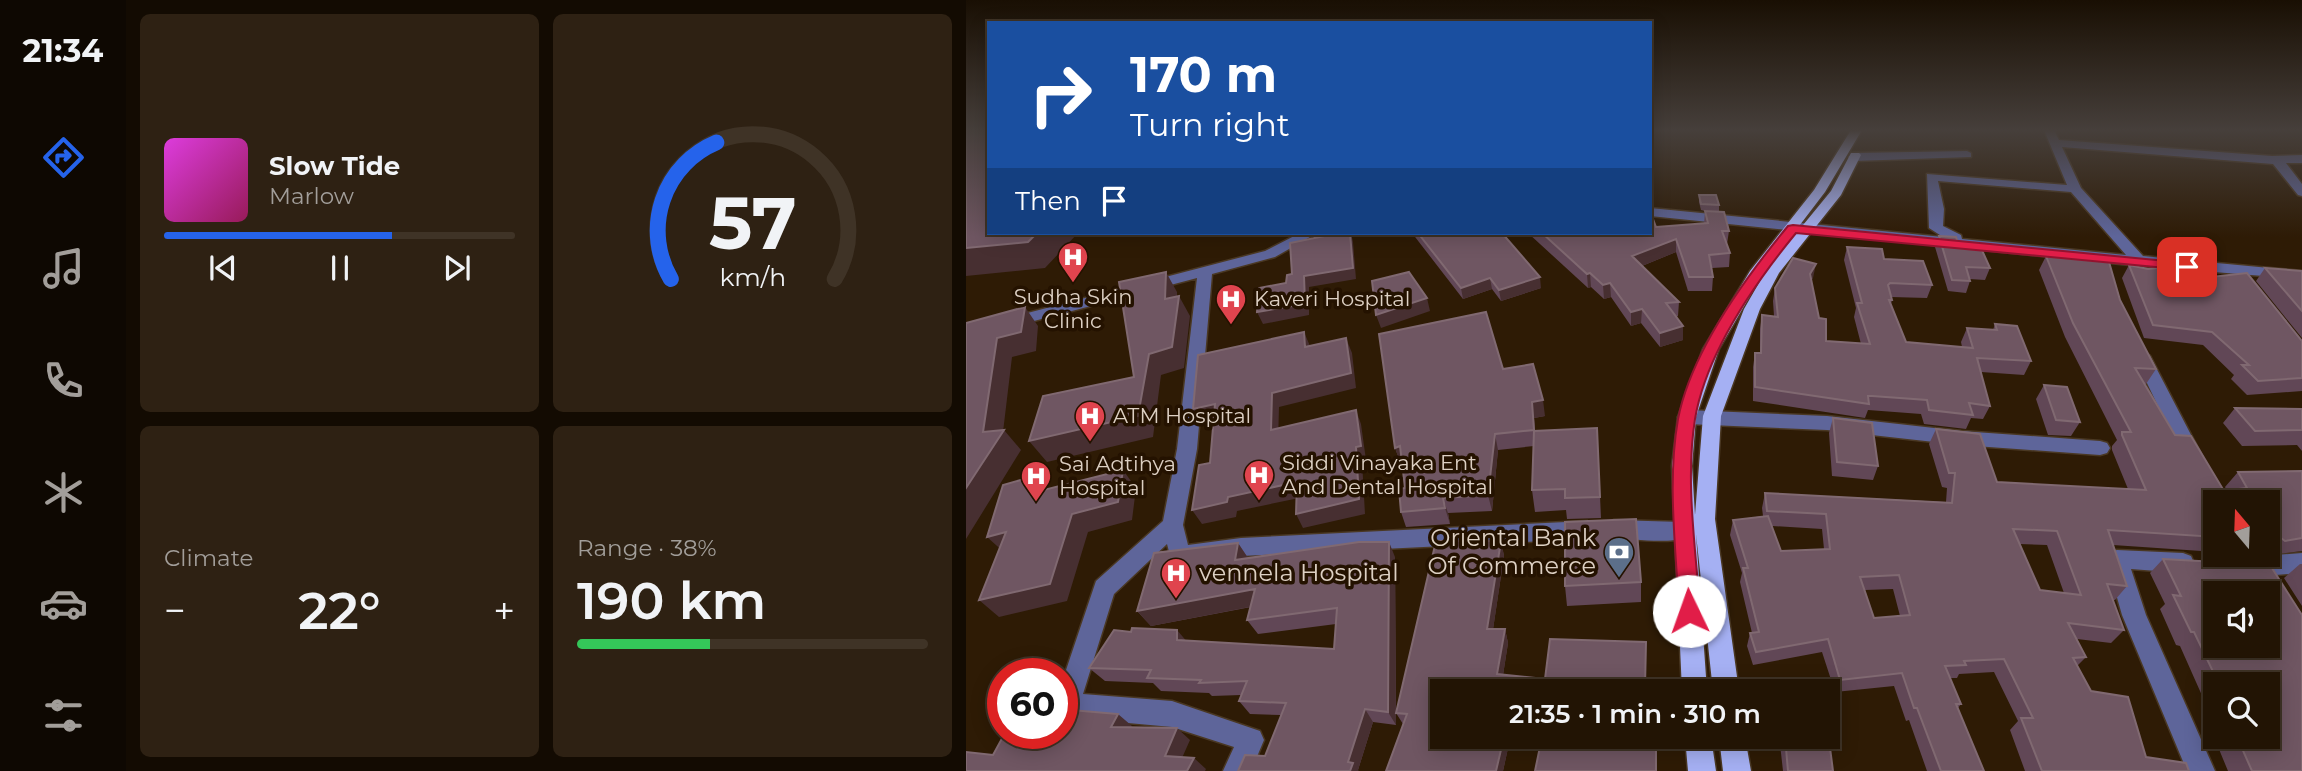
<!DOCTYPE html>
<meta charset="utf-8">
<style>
body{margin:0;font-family:Montserrat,sans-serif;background:#2e2113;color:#f1f3f6;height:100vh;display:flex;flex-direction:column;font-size:26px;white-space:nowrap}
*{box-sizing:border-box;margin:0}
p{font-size:23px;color:#a29e9a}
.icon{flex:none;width:38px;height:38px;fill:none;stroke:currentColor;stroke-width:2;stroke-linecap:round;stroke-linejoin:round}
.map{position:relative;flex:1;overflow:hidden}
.side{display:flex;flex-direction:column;gap:14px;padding:14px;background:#130b02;width:840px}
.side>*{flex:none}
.banner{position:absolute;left:21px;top:21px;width:665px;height:214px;border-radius:0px;box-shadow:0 4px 18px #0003,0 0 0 2px #3f3326;background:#1a4fa0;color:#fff;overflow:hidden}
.needle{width:46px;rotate:341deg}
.buttons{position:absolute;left:1237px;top:490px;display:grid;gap:14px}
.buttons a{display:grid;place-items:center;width:77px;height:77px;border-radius:0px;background:#221404;box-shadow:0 4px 18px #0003,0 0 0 2px #3f3326;font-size:35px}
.speed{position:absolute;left:21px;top:658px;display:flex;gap:14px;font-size:35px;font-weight:700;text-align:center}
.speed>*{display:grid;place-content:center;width:91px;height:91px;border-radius:50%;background:#221404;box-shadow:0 4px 18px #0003,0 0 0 2px #3f3326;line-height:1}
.speed .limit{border:10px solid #d22;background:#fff;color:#111}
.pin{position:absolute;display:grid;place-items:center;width:60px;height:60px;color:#fff;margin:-30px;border-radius:14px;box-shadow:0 4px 10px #0006}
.me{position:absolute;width:77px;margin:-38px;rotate:357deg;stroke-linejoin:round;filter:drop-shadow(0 0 5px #0008)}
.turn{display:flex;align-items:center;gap:24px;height:147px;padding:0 28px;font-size:32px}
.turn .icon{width:91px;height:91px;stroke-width:2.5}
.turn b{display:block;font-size:49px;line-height:60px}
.then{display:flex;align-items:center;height:66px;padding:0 28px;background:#0003;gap:14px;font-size:26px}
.big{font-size:52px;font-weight:600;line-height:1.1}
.side .tile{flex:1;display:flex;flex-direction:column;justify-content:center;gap:10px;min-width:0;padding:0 24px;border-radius:10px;background:#2e2113}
.side .dial{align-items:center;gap:0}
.dial svg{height:182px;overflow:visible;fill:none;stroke:#3f3326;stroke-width:7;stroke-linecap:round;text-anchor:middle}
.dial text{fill:#f1f3f6;stroke:none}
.song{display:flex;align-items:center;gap:21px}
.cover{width:84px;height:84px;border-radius:10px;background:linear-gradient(135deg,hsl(300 70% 55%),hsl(330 70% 35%))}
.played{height:7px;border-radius:4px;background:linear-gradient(90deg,#2563eb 65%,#3f3326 65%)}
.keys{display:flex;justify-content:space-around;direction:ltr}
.heat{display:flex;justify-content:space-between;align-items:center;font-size:38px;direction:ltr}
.charge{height:10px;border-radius:5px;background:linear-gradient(90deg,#34c759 38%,#3f3326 0)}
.side .tiles{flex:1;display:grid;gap:14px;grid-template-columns:repeat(2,1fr)}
.trip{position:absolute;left:464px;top:679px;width:410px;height:70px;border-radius:0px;background:#221404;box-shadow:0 4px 18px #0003,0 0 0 2px #3f3326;font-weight:600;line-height:70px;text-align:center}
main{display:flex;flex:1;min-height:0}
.menu{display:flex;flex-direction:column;width:126px;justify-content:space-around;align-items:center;background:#0e0802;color:#a29e9a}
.menu .icon{width:49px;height:49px}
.menu .on{color:#2563eb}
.menu b{font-size:32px;color:#f1f3f6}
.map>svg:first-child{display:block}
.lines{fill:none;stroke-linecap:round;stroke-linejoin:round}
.minor-casing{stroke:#4a3823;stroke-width:3}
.major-casing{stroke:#4a3823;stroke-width:3}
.minor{fill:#5e659a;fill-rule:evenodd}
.major{fill:#a5b0f3;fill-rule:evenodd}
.wall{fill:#614756;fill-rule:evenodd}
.shaded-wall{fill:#472f31}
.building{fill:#6f5662;stroke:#806971;stroke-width:2;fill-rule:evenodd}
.route{fill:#e11d48;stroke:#92132f;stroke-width:2}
.labels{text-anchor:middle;stroke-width:7;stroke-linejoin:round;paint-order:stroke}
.poi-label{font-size:21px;fill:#ddd0c3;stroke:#241200;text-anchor:start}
.near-poi-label{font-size:24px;fill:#ddd0c3;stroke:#241200;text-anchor:end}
</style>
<main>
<nav class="menu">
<b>21:34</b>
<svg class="icon on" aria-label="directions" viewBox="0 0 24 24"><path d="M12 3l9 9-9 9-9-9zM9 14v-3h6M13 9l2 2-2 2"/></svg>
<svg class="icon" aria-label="music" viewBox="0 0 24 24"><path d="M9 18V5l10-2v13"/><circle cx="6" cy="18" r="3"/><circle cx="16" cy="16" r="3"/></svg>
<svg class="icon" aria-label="phone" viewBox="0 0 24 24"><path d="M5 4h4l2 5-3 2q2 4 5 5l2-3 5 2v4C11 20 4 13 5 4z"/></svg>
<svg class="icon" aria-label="climate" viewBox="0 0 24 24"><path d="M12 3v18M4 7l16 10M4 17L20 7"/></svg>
<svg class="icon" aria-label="car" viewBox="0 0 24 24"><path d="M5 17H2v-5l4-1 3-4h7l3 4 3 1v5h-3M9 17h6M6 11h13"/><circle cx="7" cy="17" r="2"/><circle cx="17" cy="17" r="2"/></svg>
<svg class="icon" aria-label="filters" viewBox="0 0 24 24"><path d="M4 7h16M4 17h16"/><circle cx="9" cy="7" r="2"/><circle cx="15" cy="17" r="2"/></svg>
</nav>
<section class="side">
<div class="tiles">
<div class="tile">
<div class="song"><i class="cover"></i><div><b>Slow Tide</b><p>Marlow</p></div></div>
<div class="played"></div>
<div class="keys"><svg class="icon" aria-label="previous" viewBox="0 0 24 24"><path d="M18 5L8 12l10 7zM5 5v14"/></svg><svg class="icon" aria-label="pause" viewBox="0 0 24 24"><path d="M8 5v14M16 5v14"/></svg><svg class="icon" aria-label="next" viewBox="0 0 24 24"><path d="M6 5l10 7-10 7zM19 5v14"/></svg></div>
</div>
<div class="tile dial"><svg viewBox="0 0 100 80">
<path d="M14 69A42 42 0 1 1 86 69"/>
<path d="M14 69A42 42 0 0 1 34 9" stroke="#2563eb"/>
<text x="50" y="56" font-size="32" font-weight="700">57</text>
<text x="50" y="72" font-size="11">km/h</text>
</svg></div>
<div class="tile"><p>Climate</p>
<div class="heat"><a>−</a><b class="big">22°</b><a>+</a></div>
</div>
<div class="tile"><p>Range · 38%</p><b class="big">190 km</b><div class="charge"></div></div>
</div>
</section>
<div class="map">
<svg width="1336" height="771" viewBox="0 0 1336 771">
<rect width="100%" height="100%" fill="#2e1b05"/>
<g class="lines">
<g class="minor-casing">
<path id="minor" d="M1078,130H1088L1093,140L1306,156L1336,155V163H1320L1336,184V196L1332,195L1307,164L1096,147L1115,188L1177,256L1336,271V279L1174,266L684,216V208L977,237L963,228L961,174L1101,185ZM972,181L1105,192L1160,255L996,239L995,235L977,226L978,209Z
M1001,151L1005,153V157L888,161L882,157L888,153Z
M334,233H351L309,257L246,274L231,449L217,525L222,545L275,538L621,521L628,524L632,530L628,536L621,539L275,556L214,565L206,563L201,544L148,594L117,694L206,701L294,731L298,740L285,771H257L268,747L206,727L96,717V682L130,581L197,521L211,449L231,278L0,339V329L299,251Z
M1176,350L1184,356L1236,456L1233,461H1219L1216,456L1168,356Z
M721,410L861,416L995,431L1134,441L1141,443L1144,448L1141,453L1134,455L995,445L861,430L721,424L715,422L712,417L715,412Z
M730,515L737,518L740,524C728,549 672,539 648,538L641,535L637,529L641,523L648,520L716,522Z
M1151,550L1217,553L1225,556L1228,563L1225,570L1217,573L1165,569L1180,615L1249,771H1221L1156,615L1140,559L1143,552Z
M1336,553V573L1283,577L1275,574L1272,567L1275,560L1283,557Z"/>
</g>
<g class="major-casing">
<path id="major" d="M885,130H896L859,192L798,272L753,349L730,417L726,466L729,515L737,416L778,309L801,269L865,191L885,153H893L895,155L875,195L813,273L794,309L755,416L749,519L773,691H747L730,534L741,691H716L706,466L712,417L737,349L784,271L848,190Z
M719,737H745L750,771H722Z
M753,737H779L785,771H757Z"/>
</g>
<use href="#minor" class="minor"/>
<use href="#major" class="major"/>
</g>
<path class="wall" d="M733,195L753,205V212L763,231L761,244L764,253L763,267L746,268L747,277L746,291H722L710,252L676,266L713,302L712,316L710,317L717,340L694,347L675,323L665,326L645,297L638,299L625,287L622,288L562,233H684L690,227L738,224L739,211L735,210L733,202Z
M446,233H536L575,288L535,301L526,289L497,299Z
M973,236L993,246L1024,268L1019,280L1003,279L1004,281L1000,293L982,291L969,247Z
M881,247L918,259L966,285L961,298L925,297L926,300L925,304L940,342L996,347L995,342L1001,328L1027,330L1029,324L1065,361L1058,375L1015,372L1024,406L1017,419L1005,418L1000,429L958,424L955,414L902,410L899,418L787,401V367L789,353H794V329L796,315L808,316L807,301L809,288L847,278L845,280L853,318L860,341L895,344L888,317L890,308L878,260Z
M1080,256L1154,300L1190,369L1180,384H1179L1209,435L1260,495L1262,493L1259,487L1272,472L1336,471V551L1303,555L1302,554V502H1250V552L1147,545L1161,586L1149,600H1147L1158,630L1145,643L1111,639L1120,657L1111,666L1125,691L1180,757L1223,771H1059L1044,730L1052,721L1028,672L993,674L991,678H984L995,704L992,708L1018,771H961L943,720L940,721L928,686L869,692L856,652L787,665L781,646L784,633H786L774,582L776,573L764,535L767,520L797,516L796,508L799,493L980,502L981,488L976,487L963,444L970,429L1031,482L1162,489L1146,450V446L1151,440L1099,337L1073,270ZM806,526L856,529L858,549L815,551ZM1053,544L1081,545L1098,593L1074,590ZM927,589L934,616L908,618L899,590Z
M1163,265L1218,280L1336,341V391L1281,395L1265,379L1268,375L1237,345L1178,338L1156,278Z
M1299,268L1336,271V338L1290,281Z
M537,369L579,416L568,418L569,431L631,428L635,518L601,519L600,510L569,512L566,490L568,446L532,450L526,511L482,513L484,524L440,527L435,512L439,488L436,463L435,464L429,448Z
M1078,385L1114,422L1105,436L1082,435L1070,399Z
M1269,408L1336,409V451L1331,445L1276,446L1257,423Z
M867,418L912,466L907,480L866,476L863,433Z
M535,541L538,556L527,629H539L542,643L537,675L579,679L680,642L476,737H684V749L575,743L544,739L537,771H420L437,724L430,713Z
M272,543L282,558L429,557L430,725L407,722L392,770L299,756L315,715L284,714L273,701L275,695L246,696L243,693L195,691L187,683L139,681L123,668L221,641L368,649L370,624L292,634L281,620L285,607L185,626L171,611Z
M1197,559L1304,565L1336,615V771H1262L1250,742L1255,739L1254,737H1302V684H1250V727L1214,646L1210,645L1194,609L1199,604L1184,573ZM1250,593H1302V646H1250Z
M1334,564H1336V606L1318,578Z
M675,582V602L601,606L599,586Z
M790,737H848L867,771H817L814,744L791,745Z"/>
<path class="shaded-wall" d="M71,233H112L79,268L0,276V248Z
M385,233L387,242L390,279L343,287V315L297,324L291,312L338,276Z
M710,239V252L666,270V256Z
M850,264L847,278L841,287L844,274Z
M200,272L211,292V312L213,296L224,316L218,368L195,375L187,437L81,462L63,441L172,416L183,354L199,299Z
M624,273L625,287L622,288L621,274Z
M574,277L575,288L535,301L533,290Z
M524,278L526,289L497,299L495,288Z
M644,283L645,297L638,299L637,285Z
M461,298L464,311L415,328L410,315Z
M59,307L72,326L70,351L46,357L37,432L38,430L55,450L0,539V488L17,432L31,338Z
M676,309L675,323L665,326V312Z
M717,326V340L694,347V333Z
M338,332L344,346L339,347Z
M380,338L386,353L390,388L313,407L312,444L305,430L306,393Z
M577,400L579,416L568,418L570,446L566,402Z
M249,404L258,419L236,423L227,409Z
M390,410L395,424L400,460L396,461L399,514L337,528L330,514L390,447Z
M529,434L532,450L526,511L522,495Z
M434,446L439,462L435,464L429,448Z
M157,470L170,488L166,520L122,532L101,601L33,617L13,600L106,514Z
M69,476L85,494L66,493Z
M331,482L338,497L271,511L270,517L236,524L226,510L262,497Z
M477,498L482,513L484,524L479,508Z
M40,532V554L21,537Z
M535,541L538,556L525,643L521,629Z
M423,542L429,557L430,725L422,712Z
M272,543L282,558L269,560Z
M289,589L299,604L185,626L171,611Z
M539,629L542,643L535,688L531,674Z
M211,630L223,644L211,640Z
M399,709L407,722L392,770L393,771H384L382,762Z
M152,714L166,726L159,739L145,727Z
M211,728L224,740L212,767L199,756Z
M538,737H543L544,739L537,771H530Z
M228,758L240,769L239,771H221Z"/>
<path class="building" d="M0,130H23V233H71L62,242L0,248Z
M733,195H750L753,205L735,204Z
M684,211L690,227L742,223L739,211L758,212L763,231H756L764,253L743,255L747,277H723L710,239L666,256L713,302L700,303L717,326L694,333L676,309L665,312L644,283L637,285L624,273L621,274L576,233H684Z
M373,233H384L387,268L338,276L339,304L291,312L293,288L320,283L321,275L326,274L324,243Z
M452,233H529V235L531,233H536L574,277L533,290L524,278L495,288Z
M973,236L990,237L993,246L1015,248L1024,268L1000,267L1004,281L986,280Z
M881,247L916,249L918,259L957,261L966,285L924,283L922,285L926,300H923L940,342L1007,348L1001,328L1031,330L1029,324L1051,326L1065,361L1011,358L1024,406L1003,403L1007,415L963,410L961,400L906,396H902L903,404L789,387V353H795L796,315L812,317L809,288L827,258L850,264L844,274L853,318L860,319V341L904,344L891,303H896Z
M1080,256L1143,262L1154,300L1190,369L1169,368L1209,435L1225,436L1261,496L1265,490L1281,488L1272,472L1336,471V538L1319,541L1315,538L1302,539V502H1250V537L1142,530L1161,586L1141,584L1158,630L1102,623L1120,657L1107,658L1125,691L1162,697L1180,757L1220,763L1223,771H1076L1055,718H1067L1038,659L998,661L1000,665L979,666L995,704H990L1018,771H975L951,708H948L936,673L874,680L862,639L790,652L784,633L793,632L777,568H782L767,520L802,516L815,551L864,549L860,514L801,511L799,493L986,503L989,473H983L970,429L1014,434L1031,482L1180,490L1156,435V432H1165L1107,323ZM1047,529L1091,531L1115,595L1074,590ZM933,575L944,615L908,618L894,577Z
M1163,265L1182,269L1203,267L1218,280L1281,273L1336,341V378L1292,381L1276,365H1283L1246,332L1187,325Z
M1299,268L1336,271V311Z
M200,272L199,299L213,296L206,347L183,354L172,416L63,441L77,396L168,377L153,282Z
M443,272L461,298L410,315L406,281Z
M59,307L55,332L31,338L17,432L38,430L0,488V323Z
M520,312L537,369L567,364L577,400L566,402L568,430L529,434L522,495L477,498L479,508L435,512L433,489L439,488L434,446L429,448L413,334Z
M338,332L339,347L380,338L385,373L306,393L305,430L390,410L395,446L390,447L393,499L330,514L331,482L262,497L261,502L226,510L233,465L244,463L249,404L227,409L232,355Z
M1078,385L1101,387L1114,422L1090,420Z
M1269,408L1336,409V430L1289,431Z
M867,418L906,423L912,466L871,462Z
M631,428L634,497L599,498V489L566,490L568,431Z
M157,470L152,502L106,514L84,584L13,600L40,532L21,537L37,485L69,476L66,493Z
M670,519L675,582L599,586V522Z
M470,541H535L521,629H539L531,674L579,679L584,639L680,642L679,687L686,688V691H476V737H538L530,771H420L441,714L430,713Z
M393,542H423L422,712L399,709L382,762L387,763L384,771H272L279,755L299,756L320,703L273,701L281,681L233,683L235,680L181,678L185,670L123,668L148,630L165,632L166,628L211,630V640L368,649L371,608L281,620L289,589L171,611L188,553L272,543L269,560Z
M1197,559L1304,565L1336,615V771H1286L1271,737H1302V684H1253L1228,632H1225L1207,595L1215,596ZM1250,593H1302V646H1250Z
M105,710L152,714L145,727L211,728L199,756L228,758L221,771H0V752L27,755L39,733H96V711Z
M576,737H684V749H690V771H569Z
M819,737H848V740H863L867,771H822Z"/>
<linearGradient id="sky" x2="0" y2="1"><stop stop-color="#190f03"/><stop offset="0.55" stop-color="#463f3b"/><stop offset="1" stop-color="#463f3b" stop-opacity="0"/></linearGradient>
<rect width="1336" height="237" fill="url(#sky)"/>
<path class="route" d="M827,225L1221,263L1227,267L1221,270L830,233C789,283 740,354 729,419C719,482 730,549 734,611L731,618L723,621L716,618L713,611C710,548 701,482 712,419C725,352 779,278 822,226Z"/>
<defs>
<g id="hospital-pin" transform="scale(1.575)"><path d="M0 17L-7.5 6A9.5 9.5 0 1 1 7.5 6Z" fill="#e0444e" stroke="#241200"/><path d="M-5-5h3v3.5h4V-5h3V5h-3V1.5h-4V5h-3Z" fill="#fff"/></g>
<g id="bank-pin" transform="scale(1.575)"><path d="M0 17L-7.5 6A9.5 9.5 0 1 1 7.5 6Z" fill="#5c6f8a" stroke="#241200"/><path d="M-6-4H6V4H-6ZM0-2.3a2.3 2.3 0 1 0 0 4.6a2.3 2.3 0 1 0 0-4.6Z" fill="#fff"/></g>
</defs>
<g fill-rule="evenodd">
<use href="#hospital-pin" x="107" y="257"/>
<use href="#hospital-pin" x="265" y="299"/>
<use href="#hospital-pin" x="124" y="416"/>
<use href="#hospital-pin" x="293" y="475"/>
<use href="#hospital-pin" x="70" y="476"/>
<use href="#bank-pin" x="653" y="552"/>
<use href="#hospital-pin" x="210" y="573"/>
</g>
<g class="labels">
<g class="poi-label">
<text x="107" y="304" text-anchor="middle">Sudha Skin<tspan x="107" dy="24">Clinic</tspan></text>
<text x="288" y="306">Kaveri Hospital</text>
<text x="147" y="423">ATM Hospital</text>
<text x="316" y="470">Siddi Vinayaka Ent<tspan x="316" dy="24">And Dental Hospital</tspan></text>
<text x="93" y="471">Sai Adtihya<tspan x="93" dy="24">Hospital</tspan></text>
</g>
<g class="near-poi-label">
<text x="630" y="546">Oriental Bank<tspan x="630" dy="28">Of Commerce</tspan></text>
<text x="233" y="581" text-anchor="start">vennela Hospital</text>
</g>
</g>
</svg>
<div class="buttons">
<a><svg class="needle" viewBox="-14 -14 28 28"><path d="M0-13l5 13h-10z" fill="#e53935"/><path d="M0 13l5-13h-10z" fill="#a29e9a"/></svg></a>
<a><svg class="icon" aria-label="sound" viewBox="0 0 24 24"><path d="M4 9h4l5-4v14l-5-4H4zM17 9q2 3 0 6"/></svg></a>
<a><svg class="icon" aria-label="search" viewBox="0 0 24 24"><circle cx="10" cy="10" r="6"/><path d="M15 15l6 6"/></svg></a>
</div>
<div class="speed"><div class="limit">60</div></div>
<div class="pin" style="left:1221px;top:267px;background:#d93025"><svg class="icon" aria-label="arrive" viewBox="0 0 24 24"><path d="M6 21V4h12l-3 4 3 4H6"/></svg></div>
<svg class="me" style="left:723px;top:611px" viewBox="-20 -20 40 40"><circle r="19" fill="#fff"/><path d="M0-13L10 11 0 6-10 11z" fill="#e11d48"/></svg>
<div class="trip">21:35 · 1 min · 310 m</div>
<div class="banner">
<div class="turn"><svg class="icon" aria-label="right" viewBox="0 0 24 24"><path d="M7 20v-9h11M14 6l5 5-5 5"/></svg><div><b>170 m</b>Turn right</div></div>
<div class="then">Then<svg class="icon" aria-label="arrive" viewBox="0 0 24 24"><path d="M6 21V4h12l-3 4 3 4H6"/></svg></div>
</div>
</div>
</main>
